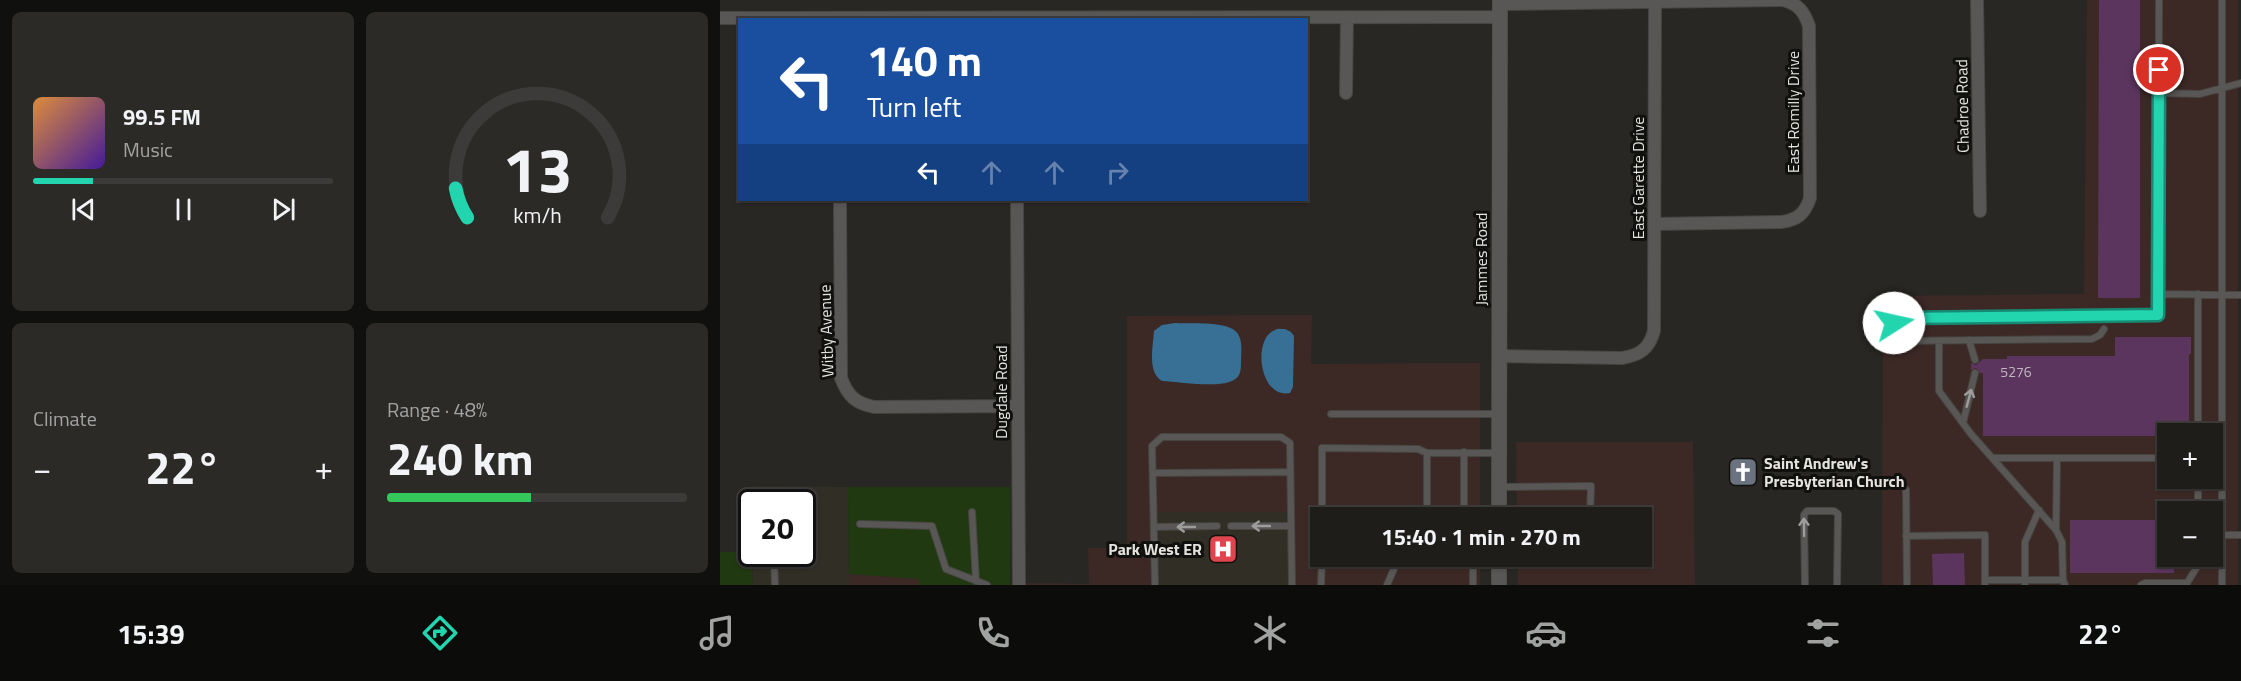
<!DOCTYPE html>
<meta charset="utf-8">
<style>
body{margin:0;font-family:"Titillium Web",sans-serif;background:#2b2a27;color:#f1f3f6;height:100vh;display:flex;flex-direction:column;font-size:22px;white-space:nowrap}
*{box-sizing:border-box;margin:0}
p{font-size:20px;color:#a1a2a2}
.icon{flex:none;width:33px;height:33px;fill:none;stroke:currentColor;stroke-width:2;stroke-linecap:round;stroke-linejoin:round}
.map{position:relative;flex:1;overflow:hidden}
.details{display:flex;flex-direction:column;gap:12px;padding:12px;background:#10100e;width:720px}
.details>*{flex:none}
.hud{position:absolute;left:18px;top:18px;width:570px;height:183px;border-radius:0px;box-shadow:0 2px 4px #0004,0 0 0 2px #3c3b39;background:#1a4fa0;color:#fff;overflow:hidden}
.buttons{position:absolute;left:1437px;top:423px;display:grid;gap:12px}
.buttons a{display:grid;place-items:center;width:66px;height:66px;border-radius:0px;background:#1e1d1a;box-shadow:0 2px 4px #0004,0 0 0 2px #3c3b39;font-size:30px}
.speed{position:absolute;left:18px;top:489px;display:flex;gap:12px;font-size:30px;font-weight:700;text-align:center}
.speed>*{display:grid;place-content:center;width:78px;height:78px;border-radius:50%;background:#1e1d1a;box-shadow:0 2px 4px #0004,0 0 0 2px #3c3b39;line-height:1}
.speed .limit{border:3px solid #111;border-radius:9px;background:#fff;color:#111}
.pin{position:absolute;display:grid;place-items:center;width:51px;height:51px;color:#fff;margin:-26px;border:3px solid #fff;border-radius:50%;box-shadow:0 2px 6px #0007}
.me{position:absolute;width:66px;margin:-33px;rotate:80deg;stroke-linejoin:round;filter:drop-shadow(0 0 4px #0008)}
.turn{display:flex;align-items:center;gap:21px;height:126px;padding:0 30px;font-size:27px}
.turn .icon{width:78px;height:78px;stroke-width:2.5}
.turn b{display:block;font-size:42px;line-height:51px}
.lanes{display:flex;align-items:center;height:57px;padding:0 30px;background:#0003;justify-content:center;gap:30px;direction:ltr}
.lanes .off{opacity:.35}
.big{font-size:45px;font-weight:700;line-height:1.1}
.details .card{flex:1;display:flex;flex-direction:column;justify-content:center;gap:9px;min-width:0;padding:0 21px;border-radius:9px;background:#2b2a27}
.details .dial{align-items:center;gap:0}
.dial svg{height:156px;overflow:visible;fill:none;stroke:#3c3b39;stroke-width:7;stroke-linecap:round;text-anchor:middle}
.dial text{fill:#f1f3f6;stroke:none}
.song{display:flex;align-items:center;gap:18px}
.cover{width:72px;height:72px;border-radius:9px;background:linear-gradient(135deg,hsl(30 70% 55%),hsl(260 70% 35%))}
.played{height:6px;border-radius:3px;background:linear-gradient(90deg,#22d5af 20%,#3c3b39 20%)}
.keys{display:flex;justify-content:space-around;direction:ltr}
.heat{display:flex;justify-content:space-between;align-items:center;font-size:33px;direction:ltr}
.charge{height:9px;border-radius:4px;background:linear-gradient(90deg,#34c759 48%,#3c3b39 0)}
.details .tiles{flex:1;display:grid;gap:12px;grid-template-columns:repeat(2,1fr)}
.trip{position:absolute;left:590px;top:507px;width:342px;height:60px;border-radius:0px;background:#1e1d1a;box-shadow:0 2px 4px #0004,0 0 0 2px #3c3b39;font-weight:700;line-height:60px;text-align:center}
.dock{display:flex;height:96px;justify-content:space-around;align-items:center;background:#0c0c0a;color:#a1a2a2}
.dock .icon{width:42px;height:42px}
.dock .current{color:#22d5af}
.dock b{font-size:27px;color:#f1f3f6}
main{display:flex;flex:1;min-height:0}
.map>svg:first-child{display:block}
.commercial{fill:#3c2926;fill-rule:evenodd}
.built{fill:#312f25}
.green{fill:#213910}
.water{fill:#377094}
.building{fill:#5b355e}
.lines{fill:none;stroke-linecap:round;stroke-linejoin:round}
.service-casing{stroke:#464541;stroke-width:8}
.minor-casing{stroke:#464541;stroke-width:14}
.tertiary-casing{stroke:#464541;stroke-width:16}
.service{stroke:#595756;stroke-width:6}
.minor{stroke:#595756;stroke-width:12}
.tertiary{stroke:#595756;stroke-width:15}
.oneway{stroke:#9e9d9b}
.route-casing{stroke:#168a72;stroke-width:15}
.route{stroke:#22d5af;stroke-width:10}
.labels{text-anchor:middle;stroke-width:6;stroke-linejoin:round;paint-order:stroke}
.number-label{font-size:14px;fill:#c2b8c0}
.street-label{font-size:16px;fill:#e4e3e0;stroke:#10100e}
.poi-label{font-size:16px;font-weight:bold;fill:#e4e3e0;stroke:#10100e;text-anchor:start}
</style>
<main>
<section class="details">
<div class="tiles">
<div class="card">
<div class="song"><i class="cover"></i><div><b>99.5 FM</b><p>Music</p></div></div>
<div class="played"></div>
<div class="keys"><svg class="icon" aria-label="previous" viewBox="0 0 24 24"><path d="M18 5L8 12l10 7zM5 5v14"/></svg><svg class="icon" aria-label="pause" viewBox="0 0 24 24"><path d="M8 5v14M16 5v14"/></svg><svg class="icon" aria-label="next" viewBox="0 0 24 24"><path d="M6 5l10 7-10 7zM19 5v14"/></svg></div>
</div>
<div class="card dial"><svg viewBox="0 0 100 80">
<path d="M14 69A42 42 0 1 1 86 69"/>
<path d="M14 69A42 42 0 0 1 8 54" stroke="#22d5af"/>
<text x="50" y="56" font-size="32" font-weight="700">13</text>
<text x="50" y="72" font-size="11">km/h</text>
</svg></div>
<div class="card"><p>Climate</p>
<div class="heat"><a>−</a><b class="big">22°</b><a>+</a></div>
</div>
<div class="card"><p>Range · 48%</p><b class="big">240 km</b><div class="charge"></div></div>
</div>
</section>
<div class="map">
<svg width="1521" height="585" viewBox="0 0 1521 585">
<rect width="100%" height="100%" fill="#282723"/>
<path class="commercial" d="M1367,0H1518V585H1162L1163,296L1364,294ZM1448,434H1492V478H1448ZM1448,512H1492V556H1448Z
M592,315L591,364L760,363V517L600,518V556L760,557V585H306V583L369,584L368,548H407V316Z
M796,442H973L975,585H798V557L921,556V518L797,517Z
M129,574L199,579V585H129Z"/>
<path class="built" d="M32,486L128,487L129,585H33L32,554H82V502H32Z
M435,512H571L572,585H435Z"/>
<path class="green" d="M128,487H290V585H199V579L129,574Z
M0,552H31L33,585H0Z"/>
<path class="water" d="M455,323C470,324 510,320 518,334C523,342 521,353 521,361C521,370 521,377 512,381C497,388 460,382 442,381C427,372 433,347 434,331L442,325Z
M565,329L571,332L574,336L573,387L570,393C539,399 532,338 555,330C558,328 562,329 565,329Z"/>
<path class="building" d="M1379,0H1420V298H1378Z
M1395,337H1471V353L1469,355V434H1448V436H1263V373H1260L1256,368L1251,370V363L1256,365L1263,359H1287V356H1395Z
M1350,520H1448V556H1454V573H1350Z
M1244,553L1245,585H1213L1212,554Z"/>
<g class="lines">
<g class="service-casing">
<path id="service" d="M1502,0V585
M1439,93L1480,94L1521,83
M1438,294L1521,295
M1384,329L1380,335L1372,339L1178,341L1174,337V323L1181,318L1438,315L1439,0
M1249,340L1255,360
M1219,341V391L1251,434L1336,530L1342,542L1343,580L1345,585
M611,414H778
M1243,423L1255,373
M1478,434V294
M707,453H779
M1273,458H1448
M433,473L570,472
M1478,478V512
M779,487L871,486L870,518
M1186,490L1187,585
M252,512L256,581
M602,518V448L698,449L707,453V518
M744,518V452
M140,524L212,526L226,569L267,585
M511,526H571
M434,527L497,526
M1336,530L1337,458
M1492,535H1521
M1186,536L1265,535V585
M54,554L55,585
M1265,580H1343
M1467,583L1477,567L1478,556
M435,585L432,446L442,437H561L570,443L572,585
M601,585L602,556
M667,585L676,564H778
M753,585V564
M1085,585L1084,515L1087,511H1114L1118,514L1117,585
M1305,585V542L1319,510
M1421,585L1425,583H1467V585"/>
</g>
<g class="minor-casing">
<path id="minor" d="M1257,0L1260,211
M780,4L1063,0C1078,4 1084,11 1089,26L1090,198C1085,214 1077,220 1061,222L934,224
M0,18L779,17
M626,93L627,17
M120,200L121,378C128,396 135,403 154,407L298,406
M297,200L299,585
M779,356L902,358C920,355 929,349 934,331L935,2"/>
</g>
<g class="tertiary-casing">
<path id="tertiary" d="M779,518L780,0
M779,556V585"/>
</g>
<use href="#service" class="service"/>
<use href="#minor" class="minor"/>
<use href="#tertiary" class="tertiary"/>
</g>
<defs><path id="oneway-shaft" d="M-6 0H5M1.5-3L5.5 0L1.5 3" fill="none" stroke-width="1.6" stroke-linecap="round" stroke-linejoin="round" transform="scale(1.5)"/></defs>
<g class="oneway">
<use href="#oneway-shaft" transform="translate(1249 398) rotate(-75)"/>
<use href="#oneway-shaft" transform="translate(541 526) rotate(180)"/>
<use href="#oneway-shaft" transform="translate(466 527) rotate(180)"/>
<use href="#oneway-shaft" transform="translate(1084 527) rotate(-91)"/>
</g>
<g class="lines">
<g class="route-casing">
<path id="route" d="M1174,323L1181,318L1438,315L1439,70"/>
</g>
<use href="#route" class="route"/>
</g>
<defs>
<g id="church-square" transform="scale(1.5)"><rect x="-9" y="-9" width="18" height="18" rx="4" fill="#6b7280" stroke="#10100e"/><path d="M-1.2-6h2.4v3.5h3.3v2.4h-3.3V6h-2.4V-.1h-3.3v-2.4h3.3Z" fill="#fff"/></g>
<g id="hospital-square" transform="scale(1.5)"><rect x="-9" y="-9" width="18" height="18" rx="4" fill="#e0444e" stroke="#10100e"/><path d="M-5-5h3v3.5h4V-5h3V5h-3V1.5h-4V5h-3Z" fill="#fff"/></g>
</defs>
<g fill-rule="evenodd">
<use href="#church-square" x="1023" y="472"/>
<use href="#hospital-square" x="503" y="549"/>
</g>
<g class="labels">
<g class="number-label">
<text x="1296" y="377">5276</text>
</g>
<g class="street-label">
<text transform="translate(1242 106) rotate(-91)" y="6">Chadroe Road</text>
<text transform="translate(1073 112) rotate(-90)" y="6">East Romilly Drive</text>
<text transform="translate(918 178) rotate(-90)" y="6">East Garette Drive</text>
<text transform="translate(761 259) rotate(-90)" y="6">Jammes Road</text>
<text transform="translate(106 331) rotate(-92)" y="6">Witby Avenue</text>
<text transform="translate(281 392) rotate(-90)" y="6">Dugdale Road</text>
</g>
<g class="poi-label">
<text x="1044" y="469">Saint Andrew's<tspan x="1044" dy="18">Presbyterian Church</tspan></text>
<text x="482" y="555" text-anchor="end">Park West ER</text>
</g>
</g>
</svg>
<div class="buttons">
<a>+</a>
<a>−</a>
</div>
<div class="speed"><div class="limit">20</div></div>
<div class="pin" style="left:1439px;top:70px;background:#d93025"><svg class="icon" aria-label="arrive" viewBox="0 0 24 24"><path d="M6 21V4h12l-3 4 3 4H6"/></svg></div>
<svg class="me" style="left:1174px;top:323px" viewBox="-20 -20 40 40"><circle r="19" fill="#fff"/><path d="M0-13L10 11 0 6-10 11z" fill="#22d5af"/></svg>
<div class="trip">15:40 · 1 min · 270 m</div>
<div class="hud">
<div class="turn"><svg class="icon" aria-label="left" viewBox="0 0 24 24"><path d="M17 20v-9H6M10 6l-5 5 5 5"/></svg><div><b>140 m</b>Turn left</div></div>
<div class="lanes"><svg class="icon" aria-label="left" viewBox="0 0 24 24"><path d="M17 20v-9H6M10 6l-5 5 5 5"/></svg><svg class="icon off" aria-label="ahead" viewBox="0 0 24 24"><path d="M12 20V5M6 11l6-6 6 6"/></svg><svg class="icon off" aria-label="ahead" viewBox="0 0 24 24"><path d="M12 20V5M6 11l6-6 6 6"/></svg><svg class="icon off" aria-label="right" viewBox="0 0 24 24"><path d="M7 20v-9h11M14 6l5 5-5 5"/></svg></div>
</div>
</div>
</main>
<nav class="dock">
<b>15:39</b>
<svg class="icon current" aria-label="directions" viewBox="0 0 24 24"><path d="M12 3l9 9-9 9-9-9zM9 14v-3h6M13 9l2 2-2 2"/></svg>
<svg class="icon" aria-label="music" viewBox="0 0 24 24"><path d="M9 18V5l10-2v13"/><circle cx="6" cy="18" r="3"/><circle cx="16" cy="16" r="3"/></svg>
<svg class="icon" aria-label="phone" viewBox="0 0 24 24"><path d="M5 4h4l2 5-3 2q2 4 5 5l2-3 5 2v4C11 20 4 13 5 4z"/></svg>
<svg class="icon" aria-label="climate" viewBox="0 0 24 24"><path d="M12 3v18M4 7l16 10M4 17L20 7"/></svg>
<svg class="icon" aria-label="car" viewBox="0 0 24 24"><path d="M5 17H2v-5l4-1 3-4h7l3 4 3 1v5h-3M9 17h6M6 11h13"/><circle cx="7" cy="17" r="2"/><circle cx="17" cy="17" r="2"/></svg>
<svg class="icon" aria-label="filters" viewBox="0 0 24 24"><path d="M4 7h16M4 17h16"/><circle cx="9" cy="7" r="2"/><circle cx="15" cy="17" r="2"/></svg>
<b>22°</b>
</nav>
